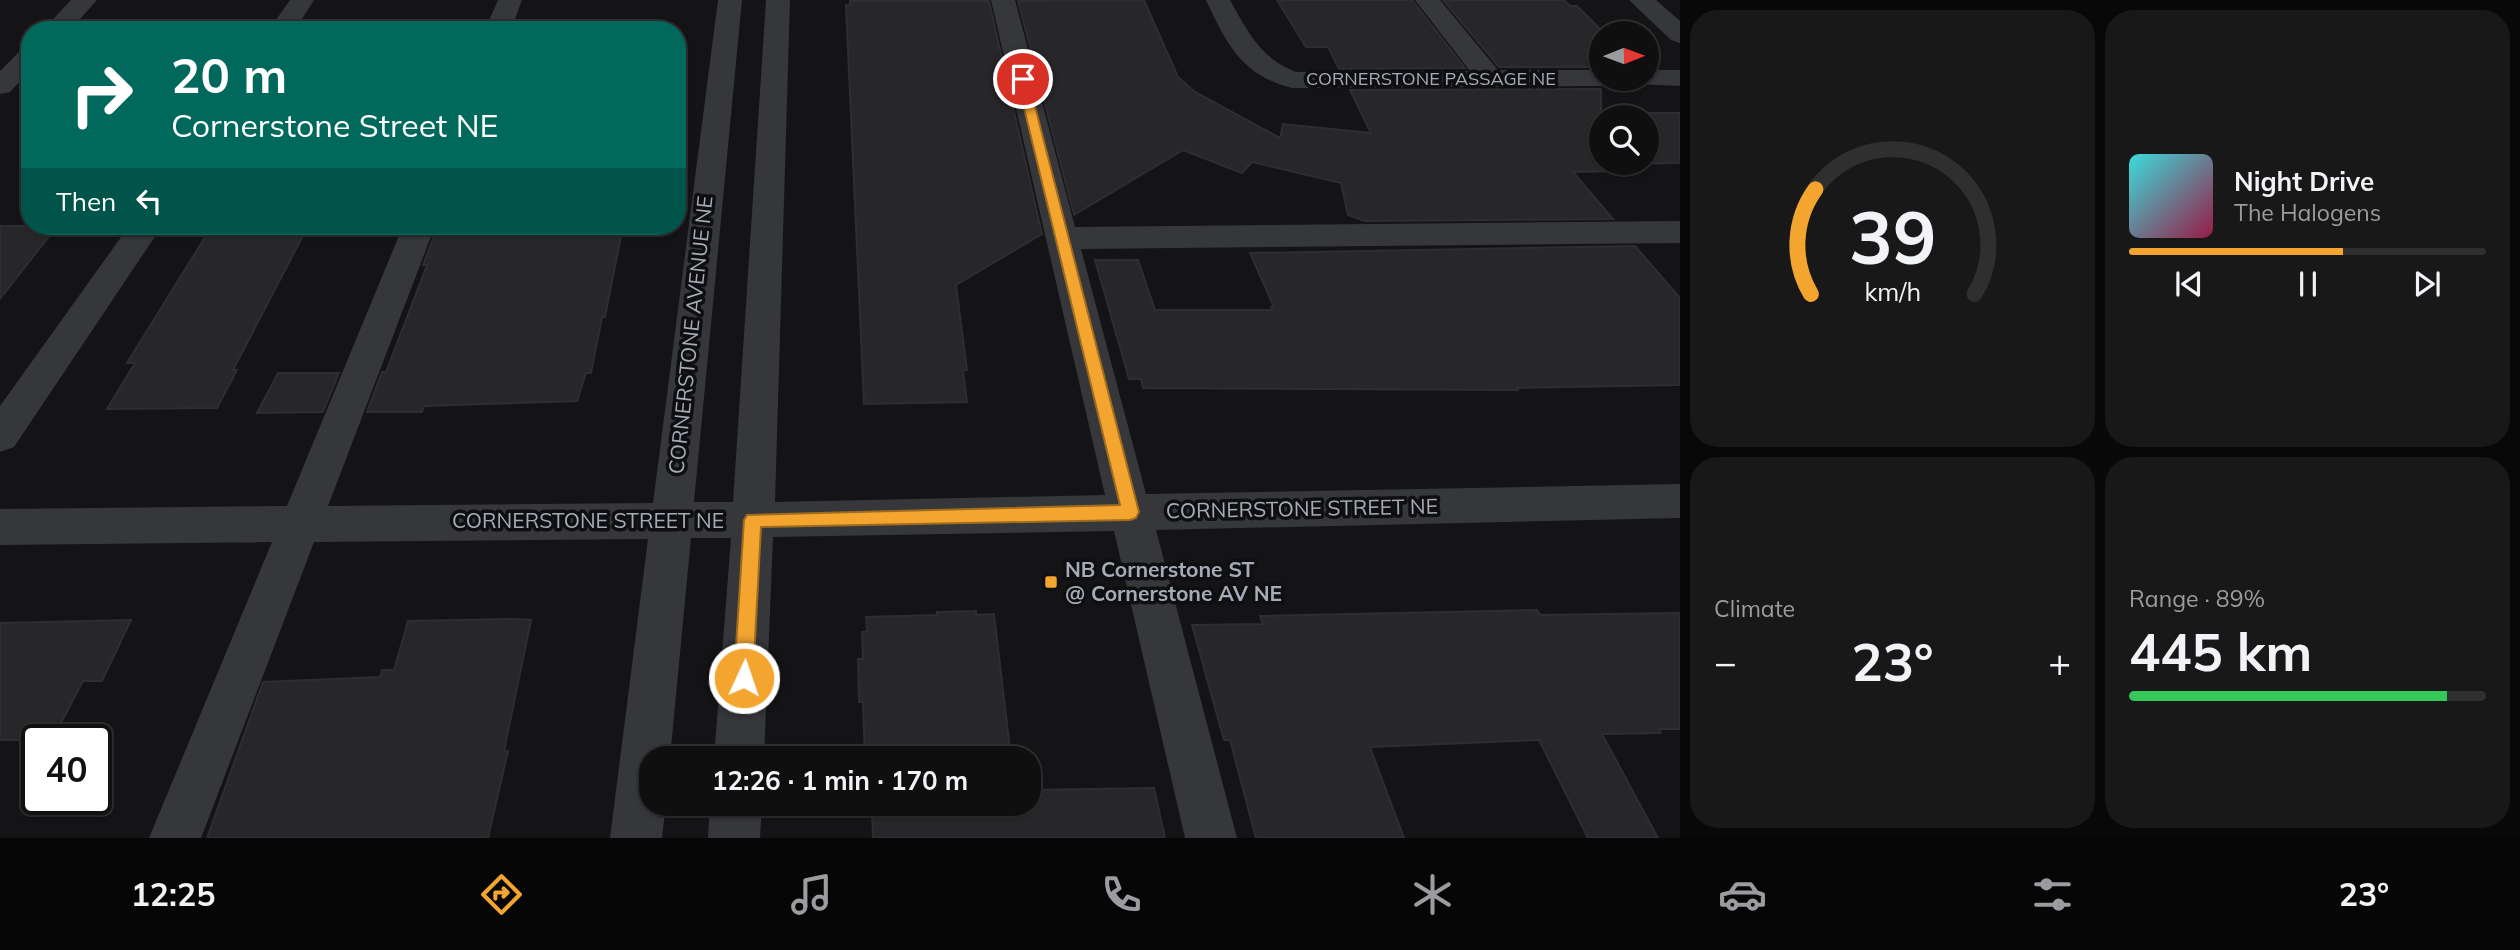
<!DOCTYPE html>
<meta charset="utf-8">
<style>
body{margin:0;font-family:Mulish,sans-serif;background:#181819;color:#f1f3f6;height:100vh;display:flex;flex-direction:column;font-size:26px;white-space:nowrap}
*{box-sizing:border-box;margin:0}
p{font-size:23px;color:#9b9c9f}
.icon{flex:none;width:38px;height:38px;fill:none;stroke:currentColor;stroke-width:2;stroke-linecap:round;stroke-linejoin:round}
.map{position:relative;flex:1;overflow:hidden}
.drawer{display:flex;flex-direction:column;gap:10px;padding:10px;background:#080809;width:840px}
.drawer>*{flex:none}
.guide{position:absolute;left:21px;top:21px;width:665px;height:214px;border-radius:28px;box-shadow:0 2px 5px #0004,0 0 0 2px #2f2f30;background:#00695c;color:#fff;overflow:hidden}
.needle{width:46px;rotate:89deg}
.controls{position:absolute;left:1589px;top:21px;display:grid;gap:14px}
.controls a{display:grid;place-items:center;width:70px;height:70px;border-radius:50%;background:#0f0f10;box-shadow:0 2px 5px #0004,0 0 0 2px #2f2f30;font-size:35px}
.speed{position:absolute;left:21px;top:724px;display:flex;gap:14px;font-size:35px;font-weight:700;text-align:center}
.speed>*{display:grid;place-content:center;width:91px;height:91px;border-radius:50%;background:#0f0f10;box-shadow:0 2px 5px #0004,0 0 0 2px #2f2f30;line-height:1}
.speed .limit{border:4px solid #111;border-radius:10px;background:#fff;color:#111}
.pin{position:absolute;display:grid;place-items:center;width:60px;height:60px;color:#fff;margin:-30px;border:4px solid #fff;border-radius:50%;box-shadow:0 2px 7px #0007}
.me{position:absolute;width:77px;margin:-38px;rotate:3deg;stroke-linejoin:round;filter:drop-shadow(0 0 5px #0008)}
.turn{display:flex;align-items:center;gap:24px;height:147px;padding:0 35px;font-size:32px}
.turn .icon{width:91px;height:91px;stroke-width:2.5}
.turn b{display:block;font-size:49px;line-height:60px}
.then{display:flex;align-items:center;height:66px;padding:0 35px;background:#0003;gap:14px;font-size:26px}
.big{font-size:52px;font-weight:700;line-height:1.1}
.drawer .card{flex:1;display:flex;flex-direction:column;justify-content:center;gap:10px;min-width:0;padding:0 24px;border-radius:28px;background:#181819}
.drawer .dial{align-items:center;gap:0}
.dial svg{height:182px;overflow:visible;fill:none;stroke:#2f2f30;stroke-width:7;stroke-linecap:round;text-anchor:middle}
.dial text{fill:#f1f3f6;stroke:none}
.song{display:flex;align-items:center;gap:21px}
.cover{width:84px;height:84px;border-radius:10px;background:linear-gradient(135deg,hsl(180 70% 55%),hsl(340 70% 35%))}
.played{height:7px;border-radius:4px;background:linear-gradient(90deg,#f3a52f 60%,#2f2f30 60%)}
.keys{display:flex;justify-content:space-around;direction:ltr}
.heat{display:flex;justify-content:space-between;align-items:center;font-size:38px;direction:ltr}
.charge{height:10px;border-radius:5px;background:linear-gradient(90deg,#34c759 89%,#2f2f30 0)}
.drawer .tiles{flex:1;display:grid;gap:10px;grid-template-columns:repeat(2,1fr)}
.trip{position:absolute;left:639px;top:746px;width:402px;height:70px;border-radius:28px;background:#0f0f10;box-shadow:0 2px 5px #0004,0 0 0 2px #2f2f30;font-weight:700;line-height:70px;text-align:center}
.dock{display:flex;height:112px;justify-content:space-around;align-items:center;background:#060606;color:#9b9c9f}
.dock .icon{width:49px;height:49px}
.dock .on{color:#f3a52f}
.dock b{font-size:32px;color:#f1f3f6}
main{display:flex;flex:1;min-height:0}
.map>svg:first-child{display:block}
.building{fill:#27272a;stroke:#2e2e32;stroke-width:2;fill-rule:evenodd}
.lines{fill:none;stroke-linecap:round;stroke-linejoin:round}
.minor{fill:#35373b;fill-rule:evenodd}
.route{fill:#f3a52f;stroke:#9e6b1f;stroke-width:2}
.poi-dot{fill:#f3a52f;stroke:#0f0f11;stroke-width:2.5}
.labels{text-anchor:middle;stroke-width:7;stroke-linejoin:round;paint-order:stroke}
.far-street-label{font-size:18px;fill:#a6acb7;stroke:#0f0f11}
.street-label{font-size:21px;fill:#a6acb7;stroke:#0f0f11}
.poi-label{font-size:21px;font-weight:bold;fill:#a6acb7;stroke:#0f0f11;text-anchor:start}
</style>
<main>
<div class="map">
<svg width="1680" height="838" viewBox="0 0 1680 838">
<rect width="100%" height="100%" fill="#141416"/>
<path class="building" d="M1144,0L1178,77L1195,92L1280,138L1283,124L1371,133L1350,90L1601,89V113H1680V163L1611,164L1618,171L1573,172L1613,219L1365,221L1348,215L1341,183L1252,162L1242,173L1183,150L1074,215L1018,1ZM1601,117H1647V163H1601Z
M1277,0H1412L1465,68L1339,69L1328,47H1306Z
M1443,0H1564L1570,6H1577L1601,30V67H1499Z
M850,1H989L1042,234L956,285L967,370H963L967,402L864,404L846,5H850Z
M0,226H57L0,299Z
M212,226H308L233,370H237L217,408L107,409L135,363H127Z
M438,226H623L605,317H602L591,373H586L577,401L424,406L422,412H367L382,372H386L427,265H423Z
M1635,246L1680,298V385L1517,388L1518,390L1143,388L1141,379H1129L1095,260H1138L1155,310H1272L1271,307H1274L1250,253Z
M278,373H339L323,412L257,413Z
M1537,610L1540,615L1680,613V729H1659L1661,733L1602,734L1658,838H1588L1539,740L1370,747L1404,838H1256L1230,740H1224L1192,625L1263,624L1260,616Z
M976,611V615L994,614L1011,758H865L863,702H859L858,659H863L862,632H867L866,617L937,615V612Z
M513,619L531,620L504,751H508L488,838H207L263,682L380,677L382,670H394L408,621Z
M131,620L102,681H83L52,740H0V623Z
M1154,788L1165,838H873L872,810L867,811V803H1029V790Z"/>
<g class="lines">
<path class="minor" d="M71,0H97L70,30H43Z
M290,0H314L295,30H269Z
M498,0H522L511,30H485Z
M718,0H742L694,502H733L766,0H790L775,502L1105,495L991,0H1015L1075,227L1680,221V243L1081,249L1146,494L1680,484V518L1156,530L1237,838H1185L1114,531L773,537L764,758H714L731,538H691L670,758H651V803H666L662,838H610L648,539L314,542L201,838H149L272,542L0,545V509L287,506L403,226H435L328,506L653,503Z
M1206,0H1230C1248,32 1260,58 1296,72L1470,71L1415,0H1440L1498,70H1601V79H1614L1611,84L1601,86L1292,88C1241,75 1227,44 1206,0Z
M1629,0H1656L1680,21V43L1671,40Z
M30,48V71L10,92L0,94V71L21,50Z
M1647,70H1680V86L1637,84L1634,79H1647Z
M129,226H162L14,447L0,452V406Z
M710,803H762L760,838H708Z"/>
</g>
<path class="route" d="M1023,76L1028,79L1139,512L1136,518L1130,520L761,527L753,678L750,685L744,688L737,685L734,678L744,520L747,515L1120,505L1017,79Z"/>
<rect class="poi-dot" x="1044" y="575" width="14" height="14" rx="3.5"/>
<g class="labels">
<g class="far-street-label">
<text x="1431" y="85">CORNERSTONE PASSAGE NE</text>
</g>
<g class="street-label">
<text transform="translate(691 335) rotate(-84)" y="7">CORNERSTONE AVENUE NE</text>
<text transform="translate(1302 509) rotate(-1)" y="7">CORNERSTONE STREET NE</text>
<text x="588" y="528">CORNERSTONE STREET NE</text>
</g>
<g class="poi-label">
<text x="1065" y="577">NB Cornerstone ST<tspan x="1065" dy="24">@ Cornerstone AV NE</tspan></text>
</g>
</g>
</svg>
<div class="controls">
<a><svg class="needle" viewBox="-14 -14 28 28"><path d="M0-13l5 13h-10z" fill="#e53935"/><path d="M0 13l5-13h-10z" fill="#9b9c9f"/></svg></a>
<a><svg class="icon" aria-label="search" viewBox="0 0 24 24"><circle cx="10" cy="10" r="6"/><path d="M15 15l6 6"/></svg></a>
</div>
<div class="speed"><div class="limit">40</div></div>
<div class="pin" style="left:1023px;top:79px;background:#d93025"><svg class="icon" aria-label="arrive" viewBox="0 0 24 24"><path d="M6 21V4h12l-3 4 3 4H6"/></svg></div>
<svg class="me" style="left:744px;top:678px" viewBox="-20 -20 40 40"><circle r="17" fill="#f3a52f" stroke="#fff" stroke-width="3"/><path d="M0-11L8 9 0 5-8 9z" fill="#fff"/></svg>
<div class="trip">12:26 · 1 min · 170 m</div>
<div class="guide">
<div class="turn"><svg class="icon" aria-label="right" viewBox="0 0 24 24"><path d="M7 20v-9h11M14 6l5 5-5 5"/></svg><div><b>20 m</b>Cornerstone Street NE</div></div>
<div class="then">Then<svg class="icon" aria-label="left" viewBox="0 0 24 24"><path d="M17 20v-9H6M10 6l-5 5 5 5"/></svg></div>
</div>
</div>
<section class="drawer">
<div class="tiles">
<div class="card dial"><svg viewBox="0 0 100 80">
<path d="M14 69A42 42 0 1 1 86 69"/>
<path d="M14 69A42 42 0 0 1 16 23" stroke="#f3a52f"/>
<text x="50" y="56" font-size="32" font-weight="700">39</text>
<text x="50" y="72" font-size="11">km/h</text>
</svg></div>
<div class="card">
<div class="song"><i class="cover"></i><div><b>Night Drive</b><p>The Halogens</p></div></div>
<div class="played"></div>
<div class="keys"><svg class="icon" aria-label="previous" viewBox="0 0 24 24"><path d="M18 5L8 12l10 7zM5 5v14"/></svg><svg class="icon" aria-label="pause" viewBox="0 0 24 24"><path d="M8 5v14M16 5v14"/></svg><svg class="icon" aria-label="next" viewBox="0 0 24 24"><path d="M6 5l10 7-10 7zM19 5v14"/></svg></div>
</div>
<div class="card"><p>Climate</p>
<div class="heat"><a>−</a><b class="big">23°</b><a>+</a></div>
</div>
<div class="card"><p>Range · 89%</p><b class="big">445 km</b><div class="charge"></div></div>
</div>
</section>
</main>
<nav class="dock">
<b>12:25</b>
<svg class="icon on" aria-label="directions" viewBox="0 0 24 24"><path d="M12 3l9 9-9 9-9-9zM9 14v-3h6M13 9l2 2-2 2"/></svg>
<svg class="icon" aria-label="music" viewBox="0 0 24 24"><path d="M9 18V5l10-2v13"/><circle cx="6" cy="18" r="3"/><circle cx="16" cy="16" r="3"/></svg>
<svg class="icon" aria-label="phone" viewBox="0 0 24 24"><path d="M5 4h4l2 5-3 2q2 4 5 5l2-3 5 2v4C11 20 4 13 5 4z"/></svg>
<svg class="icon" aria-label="climate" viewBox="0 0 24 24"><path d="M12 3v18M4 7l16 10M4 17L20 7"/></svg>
<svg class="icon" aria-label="car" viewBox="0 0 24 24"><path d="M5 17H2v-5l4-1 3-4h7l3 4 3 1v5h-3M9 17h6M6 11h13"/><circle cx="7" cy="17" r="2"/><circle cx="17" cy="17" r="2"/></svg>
<svg class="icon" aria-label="filters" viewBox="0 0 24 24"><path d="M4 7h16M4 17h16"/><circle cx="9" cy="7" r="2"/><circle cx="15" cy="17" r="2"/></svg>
<b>23°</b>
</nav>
